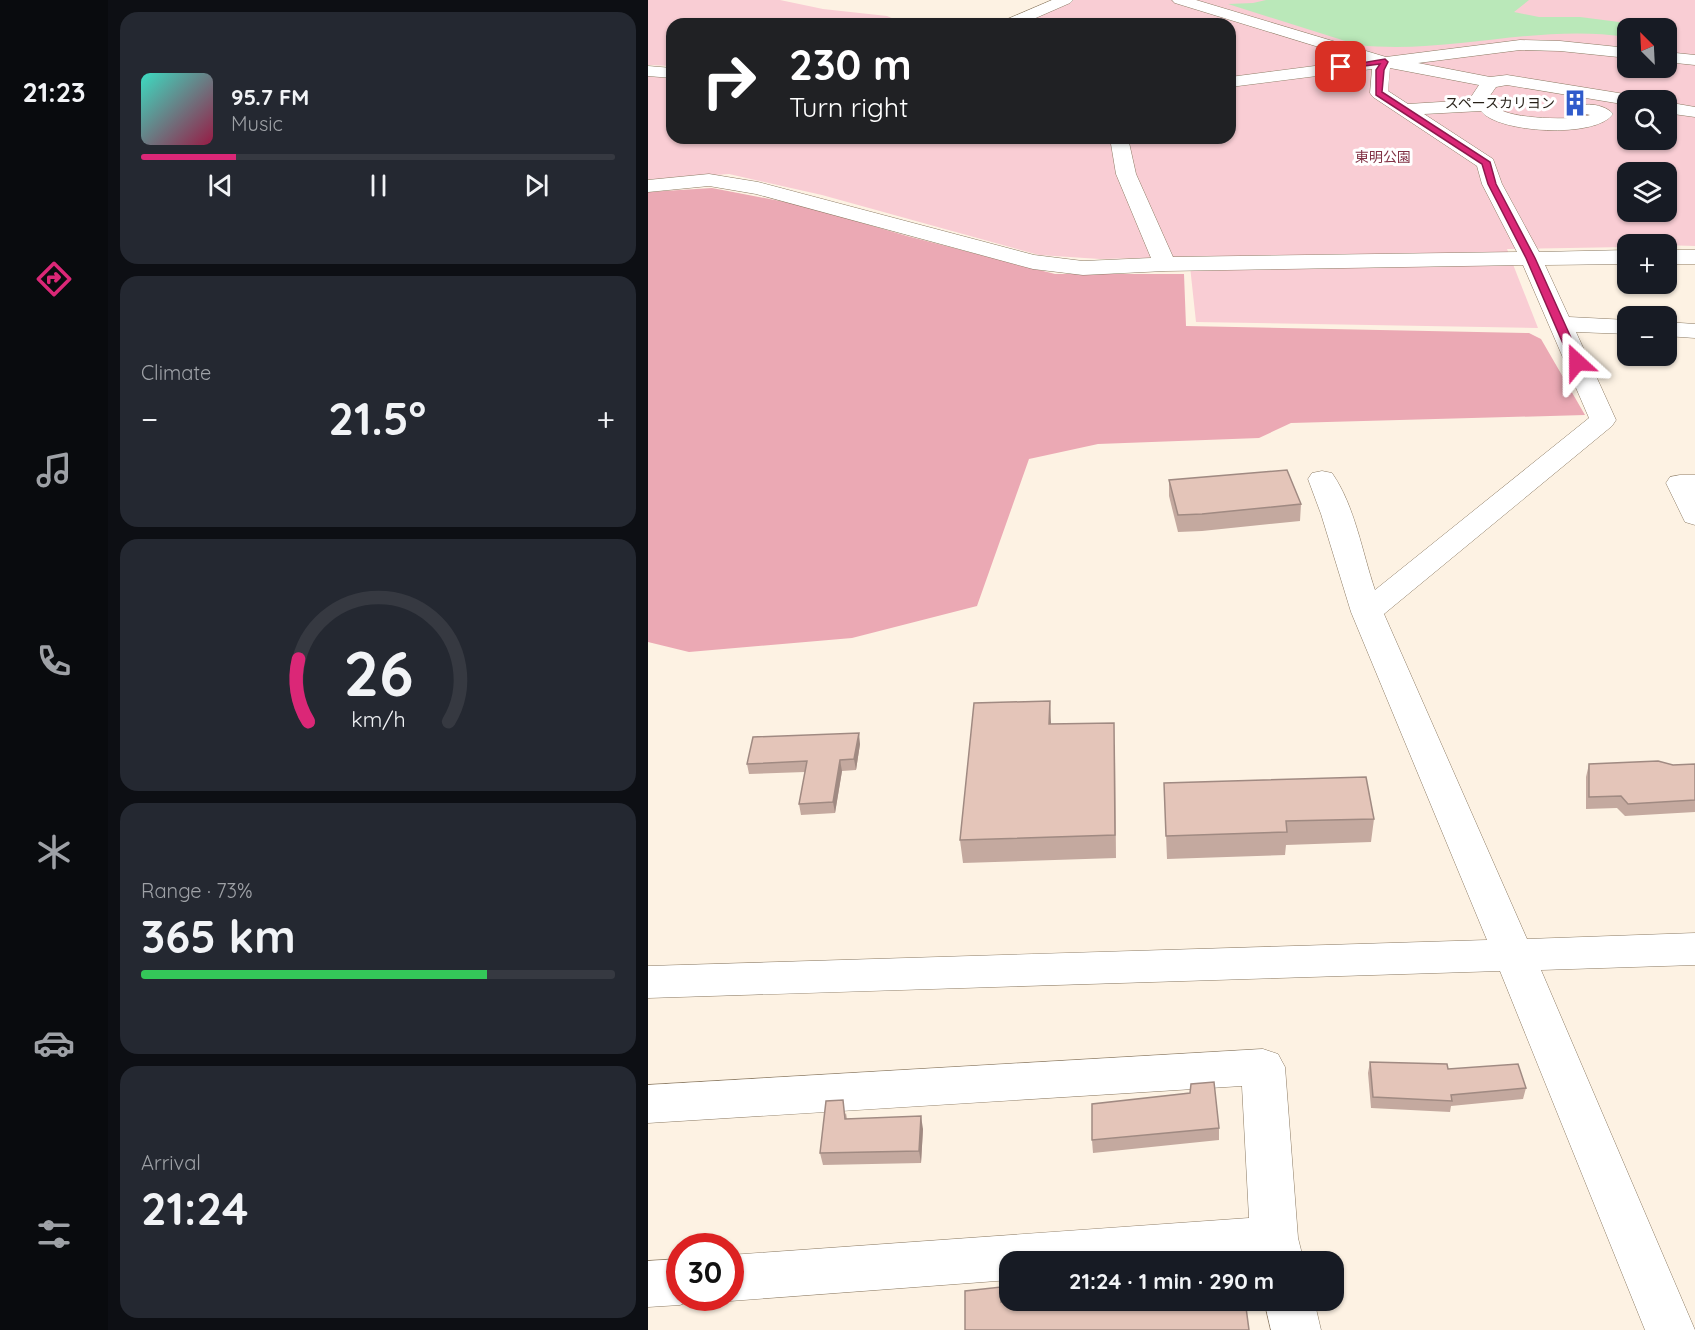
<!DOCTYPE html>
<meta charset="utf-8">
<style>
body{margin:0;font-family:Quicksand,"Noto Sans JP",sans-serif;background:#242831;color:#f1f3f6;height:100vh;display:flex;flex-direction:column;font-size:22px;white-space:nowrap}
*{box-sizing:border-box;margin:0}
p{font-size:20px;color:#9ea1a6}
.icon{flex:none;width:33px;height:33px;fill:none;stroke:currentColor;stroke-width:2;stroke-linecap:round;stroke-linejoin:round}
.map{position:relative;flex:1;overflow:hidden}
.panel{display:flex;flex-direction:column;gap:12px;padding:12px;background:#0d0f14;width:540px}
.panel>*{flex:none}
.banner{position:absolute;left:18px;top:18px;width:570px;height:126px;border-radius:18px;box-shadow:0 2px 4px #0004;background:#202124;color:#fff;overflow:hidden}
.needle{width:39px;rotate:336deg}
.tools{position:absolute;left:969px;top:18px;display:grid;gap:12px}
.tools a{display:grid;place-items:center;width:60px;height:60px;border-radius:12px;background:#171b24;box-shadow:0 2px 4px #0004;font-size:30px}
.speed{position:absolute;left:18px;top:1233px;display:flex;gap:12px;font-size:30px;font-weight:700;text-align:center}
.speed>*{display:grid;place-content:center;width:78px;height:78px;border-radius:50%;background:#171b24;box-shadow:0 2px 4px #0004;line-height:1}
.speed .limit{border:9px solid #d22;background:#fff;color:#111}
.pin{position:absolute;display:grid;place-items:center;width:51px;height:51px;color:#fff;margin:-26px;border-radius:12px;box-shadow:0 3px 9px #0006}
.me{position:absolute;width:66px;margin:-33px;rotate:336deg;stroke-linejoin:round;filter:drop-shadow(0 0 4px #0008)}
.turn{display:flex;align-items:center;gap:21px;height:126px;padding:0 24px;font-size:27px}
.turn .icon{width:78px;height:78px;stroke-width:2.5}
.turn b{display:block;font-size:42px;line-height:51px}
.big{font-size:45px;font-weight:700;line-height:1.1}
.panel .widget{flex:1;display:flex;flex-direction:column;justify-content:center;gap:9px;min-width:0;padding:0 21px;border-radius:18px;background:#242831}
.panel .dial{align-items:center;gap:0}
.dial svg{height:156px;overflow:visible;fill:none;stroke:#363941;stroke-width:7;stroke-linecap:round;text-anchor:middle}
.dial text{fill:#f1f3f6;stroke:none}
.song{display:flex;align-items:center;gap:18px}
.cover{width:72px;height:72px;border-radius:9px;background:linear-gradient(135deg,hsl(170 70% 55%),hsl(340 70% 35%))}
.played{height:6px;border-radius:3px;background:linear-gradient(90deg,#db2777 20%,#363941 20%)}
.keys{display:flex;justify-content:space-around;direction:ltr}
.heat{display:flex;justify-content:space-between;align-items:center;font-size:33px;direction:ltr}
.charge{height:9px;border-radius:4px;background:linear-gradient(90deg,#34c759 73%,#363941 0)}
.trip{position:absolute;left:351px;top:1251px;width:345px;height:60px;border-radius:18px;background:#171b24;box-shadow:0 2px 4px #0004;font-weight:700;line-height:60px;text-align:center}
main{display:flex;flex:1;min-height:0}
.dock{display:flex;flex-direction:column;width:108px;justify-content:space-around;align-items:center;background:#090b0e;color:#9ea1a6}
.dock .icon{width:42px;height:42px}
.dock .active{color:#db2777}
.dock b{font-size:27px;color:#f1f3f6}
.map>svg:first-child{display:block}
.green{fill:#f9cdd4;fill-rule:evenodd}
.forest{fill:#eba9b4}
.water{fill:#bae8b9}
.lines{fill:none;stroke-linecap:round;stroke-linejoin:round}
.minor-casing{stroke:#8c7b64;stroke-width:1}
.minor{fill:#fff;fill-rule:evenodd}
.wall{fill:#c4a99f}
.shaded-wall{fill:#a08a82}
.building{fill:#e4c5b9;stroke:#a08a82;stroke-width:1.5}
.route{fill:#db2777;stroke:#8e194d;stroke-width:1.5}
.labels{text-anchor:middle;stroke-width:6;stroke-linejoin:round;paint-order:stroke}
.far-poi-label{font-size:14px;fill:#261f16;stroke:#fff;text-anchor:end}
.far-park-label{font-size:14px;fill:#823346;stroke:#fff}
</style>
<main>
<nav class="dock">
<b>21:23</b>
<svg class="icon active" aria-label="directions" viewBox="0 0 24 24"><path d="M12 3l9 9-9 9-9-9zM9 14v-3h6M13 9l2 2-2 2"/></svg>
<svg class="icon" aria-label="music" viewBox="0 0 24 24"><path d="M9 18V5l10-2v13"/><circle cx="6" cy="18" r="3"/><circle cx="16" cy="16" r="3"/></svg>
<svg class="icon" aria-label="phone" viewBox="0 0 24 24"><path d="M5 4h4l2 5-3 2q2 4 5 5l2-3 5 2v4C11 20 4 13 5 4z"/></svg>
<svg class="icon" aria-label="climate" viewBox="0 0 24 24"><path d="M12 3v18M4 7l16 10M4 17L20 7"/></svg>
<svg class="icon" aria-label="car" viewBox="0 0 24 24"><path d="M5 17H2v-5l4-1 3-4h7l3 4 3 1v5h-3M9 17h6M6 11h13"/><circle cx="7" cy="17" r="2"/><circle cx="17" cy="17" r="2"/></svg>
<svg class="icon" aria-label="filters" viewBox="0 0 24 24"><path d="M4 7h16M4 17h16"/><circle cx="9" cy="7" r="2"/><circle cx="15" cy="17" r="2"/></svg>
</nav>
<section class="panel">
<div class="widget">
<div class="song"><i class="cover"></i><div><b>95.7 FM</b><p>Music</p></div></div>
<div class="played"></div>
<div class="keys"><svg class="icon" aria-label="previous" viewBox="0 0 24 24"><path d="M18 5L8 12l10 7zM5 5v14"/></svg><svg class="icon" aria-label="pause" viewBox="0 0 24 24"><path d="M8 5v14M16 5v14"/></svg><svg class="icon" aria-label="next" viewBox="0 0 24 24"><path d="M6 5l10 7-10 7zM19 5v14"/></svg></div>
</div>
<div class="widget"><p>Climate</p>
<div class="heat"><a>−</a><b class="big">21.5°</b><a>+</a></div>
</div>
<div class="widget dial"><svg viewBox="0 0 100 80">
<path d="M14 69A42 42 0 1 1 86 69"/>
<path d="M14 69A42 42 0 0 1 9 37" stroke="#db2777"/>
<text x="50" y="56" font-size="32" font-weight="700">26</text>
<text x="50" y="72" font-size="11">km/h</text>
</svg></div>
<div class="widget"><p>Range · 73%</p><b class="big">365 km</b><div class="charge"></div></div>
<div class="widget"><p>Arrival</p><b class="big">21:24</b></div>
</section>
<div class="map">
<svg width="1047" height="1330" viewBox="0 0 1047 1330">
<rect width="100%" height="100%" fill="#fdf2e3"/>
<path class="green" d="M0,0H132L175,9L239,16L258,24H24V66L0,65Z
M422,0H1047V246L980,244L979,247L859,249L890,328L548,322L541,257L452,259L391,255L174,195L81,174L0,180V74L24,76V138H582V24H369ZM980,28H1018V68H980ZM980,100H1018V140H980ZM980,172H1018V212H980Z"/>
<path class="forest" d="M64,188L153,205L259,236L407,274H536L538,326L881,333L893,339L937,415L643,423L611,438L450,444L381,459L329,606L204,638L41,652L0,642V192Z"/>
<path class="water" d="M618,0H881L866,12L891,17H932L1018,28H980L979,37C889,23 800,55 710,45L580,4L605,3Z"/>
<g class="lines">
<g class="minor-casing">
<path id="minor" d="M404,0H425L422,3L374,24H353L355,21Z
M524,0H548L738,57L872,40L912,41L980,48V58L912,51L872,50L770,63L842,77L859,75L989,96L992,100H980V105L859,85L848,87L841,97C844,100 846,105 850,108C862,119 926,121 942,115L934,113L931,109L934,105C943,103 959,106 965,114C948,139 849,133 833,111L776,114L845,159L854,184L891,252L980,250V264L897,265L921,317L980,320V334L928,332L968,420L964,426L736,614L879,939L1047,933V965L893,970L1047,1330H997L852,971L0,998V966L839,940L703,612L673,514L660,479L664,473L674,471L684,473C707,506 714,552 727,590L941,418L875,265L517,271L435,275L385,269L108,194L61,186L0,192V180L61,174L110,182L386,255L435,261L503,258L468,174L462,138H480L488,174L525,257L869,252L834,184L829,166L725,97L722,93L724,69L582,87V77L713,60L527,3ZM742,68L831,85L823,97L825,100L760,104L740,91Z
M1018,52L1047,55V65L1018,62Z
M0,66L24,68V78L0,76Z
M1018,102L1047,107V117L1018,113Z
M1018,250H1047V264H1018Z
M1018,322L1047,324V338L1018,336Z
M1032,475H1047V525L1037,522L1018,483L1022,477Z
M615,1049L630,1054L637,1067L650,1238L656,1262H362V1280L82,1301L73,1298H82V1255L601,1218L594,1086L0,1123V1085Z
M32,1259V1298H49L32,1305L0,1307V1261Z
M616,1300H666L673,1330H623Z"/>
</g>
<use href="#minor" class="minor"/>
</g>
<path class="wall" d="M521,480L653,504L652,521L554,531L530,532L521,496Z
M403,724L467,745L468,858L315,863L312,840Z
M212,744L208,770L194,771L187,813L153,815L151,804L157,772L101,774L99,764Z
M941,764L1025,765L1047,764V812L977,816L969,808L938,809V777Z
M516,783L726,819L723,842L638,845L637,855L519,859Z
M722,1062L800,1069L878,1088L875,1099L803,1106L802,1112L723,1108L720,1073Z
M198,1113L199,1119L275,1129L273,1163L175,1165L172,1153Z
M571,1128V1140L445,1153L444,1140Z"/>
<path class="shaded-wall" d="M402,701L403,723L402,747L401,724Z
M211,733L212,744L208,770L206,759Z
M192,760L194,771L187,813L185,802Z
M273,1116L275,1129L273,1163L271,1151Z"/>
<path class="building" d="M639,470L653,504L554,514L530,515L521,480Z
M402,701L401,724L466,723L467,835L312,840L326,703Z
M211,733L206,759L192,760L185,802L151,804L159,761L99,764L105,737Z
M1010,761L1025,765L1047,764V800L980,804L973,796L941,797V764Z
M718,777L726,819L638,821L639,832L518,836L516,783Z
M722,1062L799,1064L800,1069L870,1064L878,1088L803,1095L804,1101L725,1097Z
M566,1082L571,1128L444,1140V1104L542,1093L543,1084Z
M195,1100L197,1119L273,1116L271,1151L172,1153L178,1101Z
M353,1287V1302L366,1300H597L601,1330H317V1291Z"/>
<path class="route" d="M737,59L740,62L736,70L734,92L842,162L848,184L887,258L934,362L932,364L923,362L878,258L840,184L834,164L728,95V70L732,64L693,69L689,67Z"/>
<defs>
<g id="building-bare" transform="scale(2.07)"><path d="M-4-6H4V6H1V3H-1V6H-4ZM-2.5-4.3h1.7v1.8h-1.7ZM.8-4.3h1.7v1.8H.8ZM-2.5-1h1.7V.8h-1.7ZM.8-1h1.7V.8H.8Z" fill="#305bcb" stroke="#fff" stroke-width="2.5" paint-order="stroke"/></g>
</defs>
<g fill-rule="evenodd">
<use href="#building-bare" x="927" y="103"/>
</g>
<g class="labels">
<g class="far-poi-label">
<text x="907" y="108">スペースカリヨン</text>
</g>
<g class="far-park-label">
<text x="735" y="162">東明公園</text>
</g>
</g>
</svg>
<div class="tools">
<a><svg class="needle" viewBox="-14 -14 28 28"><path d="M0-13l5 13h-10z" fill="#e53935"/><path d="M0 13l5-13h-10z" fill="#9ea1a6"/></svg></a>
<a><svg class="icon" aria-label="search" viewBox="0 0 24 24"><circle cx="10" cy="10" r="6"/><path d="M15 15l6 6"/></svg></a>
<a><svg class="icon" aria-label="layers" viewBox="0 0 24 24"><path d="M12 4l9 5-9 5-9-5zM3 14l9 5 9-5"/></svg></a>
<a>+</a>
<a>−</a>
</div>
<div class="speed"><div class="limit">30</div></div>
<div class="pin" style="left:693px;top:67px;background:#d93025"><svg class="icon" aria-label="arrive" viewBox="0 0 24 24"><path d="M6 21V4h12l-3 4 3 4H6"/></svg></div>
<svg class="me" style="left:929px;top:362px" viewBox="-20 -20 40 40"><path d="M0-17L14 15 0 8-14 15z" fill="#db2777" stroke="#fff" stroke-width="4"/></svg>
<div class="trip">21:24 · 1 min · 290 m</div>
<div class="banner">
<div class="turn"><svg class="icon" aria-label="right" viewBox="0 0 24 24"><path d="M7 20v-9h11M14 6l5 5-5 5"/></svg><div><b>230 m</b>Turn right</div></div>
</div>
</div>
</main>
